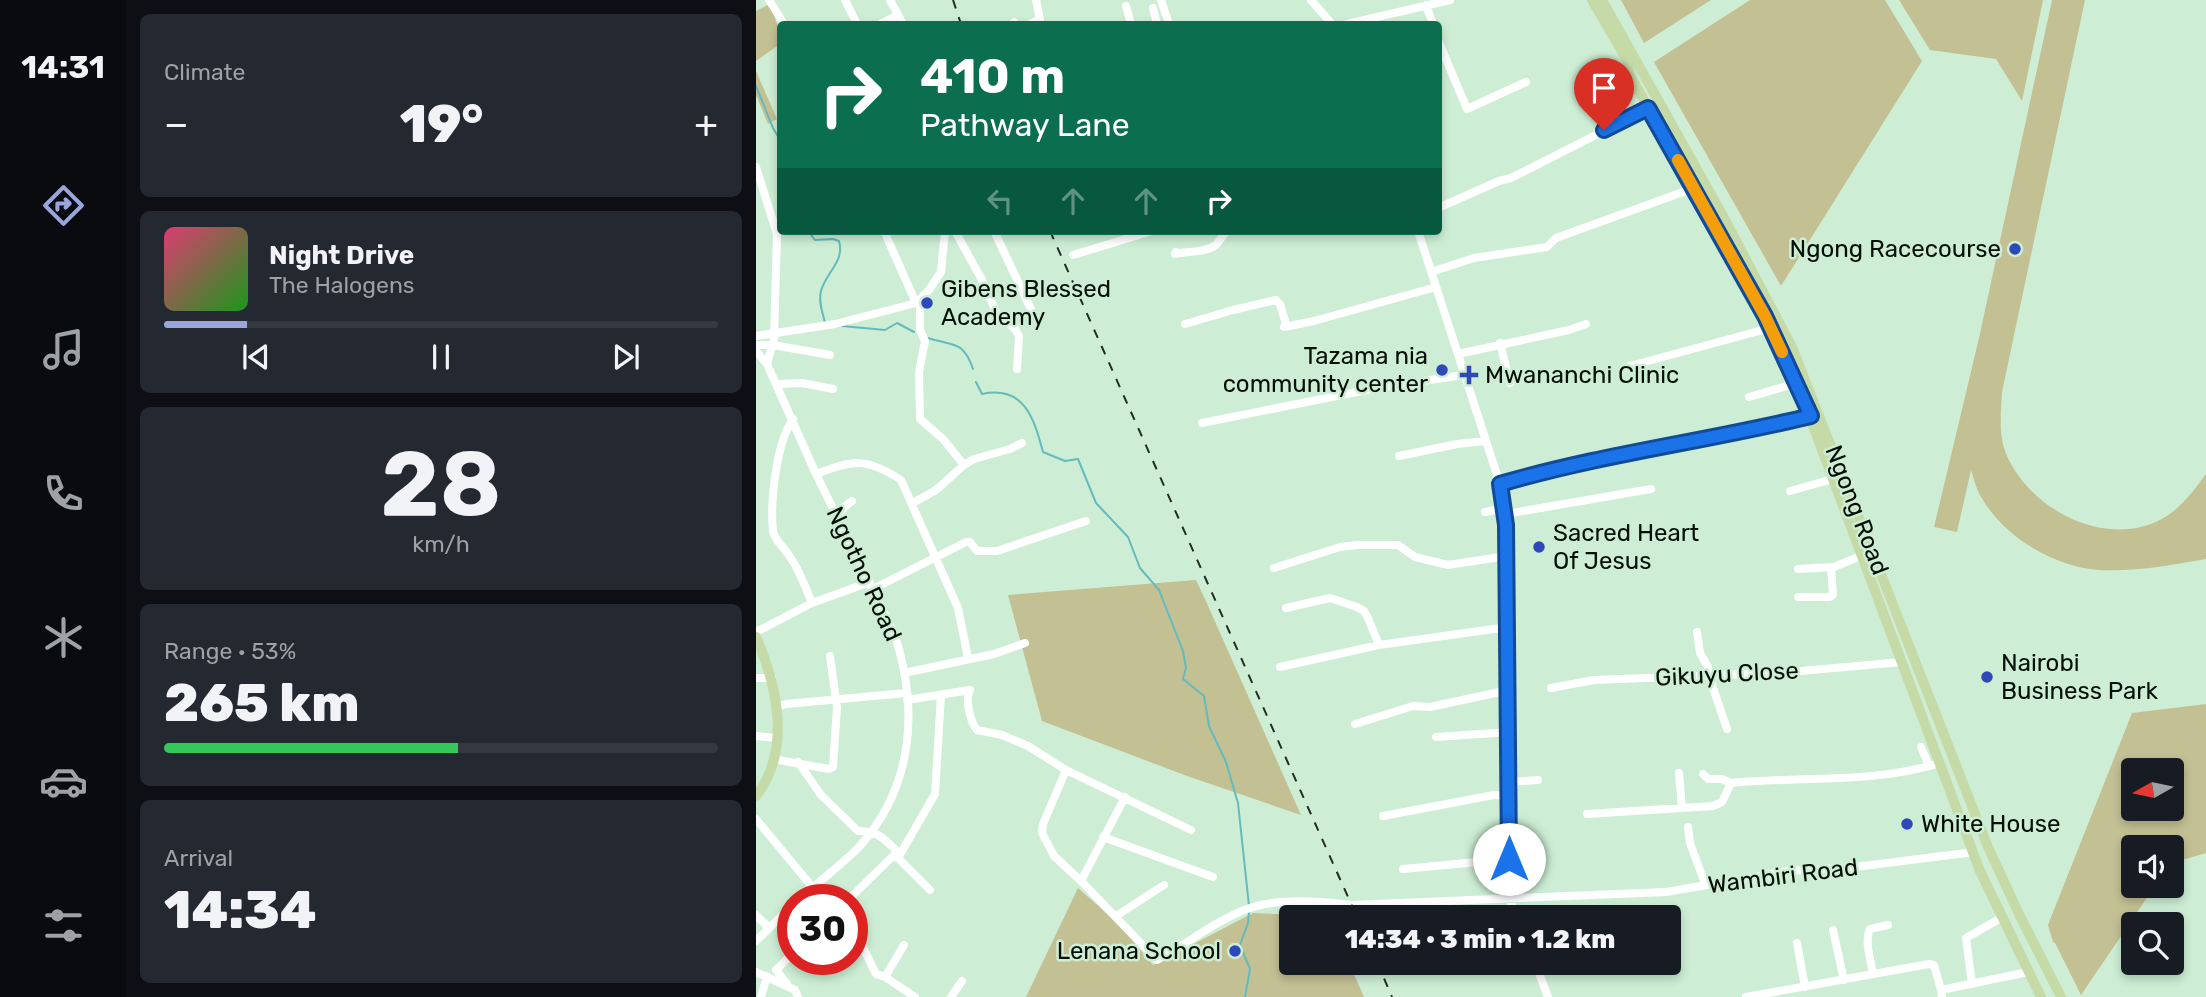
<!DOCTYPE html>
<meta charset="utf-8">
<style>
body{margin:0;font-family:Rubik,sans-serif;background:#242831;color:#f1f3f6;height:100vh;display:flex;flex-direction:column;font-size:26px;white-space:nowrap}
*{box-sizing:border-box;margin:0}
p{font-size:23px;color:#9ea1a6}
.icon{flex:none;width:38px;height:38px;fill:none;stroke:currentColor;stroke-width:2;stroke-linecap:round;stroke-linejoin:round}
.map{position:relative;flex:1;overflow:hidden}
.drawer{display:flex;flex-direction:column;gap:14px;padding:14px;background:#0d0f14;width:630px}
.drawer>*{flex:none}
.hud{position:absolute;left:21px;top:21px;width:665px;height:214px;border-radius:7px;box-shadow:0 4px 10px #0003;background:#0b6e4f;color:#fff;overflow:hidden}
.needle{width:46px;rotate:261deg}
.fabs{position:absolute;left:1365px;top:758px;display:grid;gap:14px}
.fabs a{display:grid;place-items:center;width:63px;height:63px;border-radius:7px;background:#171b24;box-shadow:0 4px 10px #0003;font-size:35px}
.speed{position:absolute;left:21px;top:884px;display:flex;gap:14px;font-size:35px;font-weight:700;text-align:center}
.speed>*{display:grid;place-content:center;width:91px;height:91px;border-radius:50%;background:#171b24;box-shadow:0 4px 10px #0003;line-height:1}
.speed .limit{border:10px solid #d22;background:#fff;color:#111}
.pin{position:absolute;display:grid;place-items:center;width:60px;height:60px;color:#fff;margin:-72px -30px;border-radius:50% 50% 50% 0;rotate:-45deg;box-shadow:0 0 7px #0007}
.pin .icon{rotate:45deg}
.me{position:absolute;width:77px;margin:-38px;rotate:0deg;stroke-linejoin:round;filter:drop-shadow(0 0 5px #0008)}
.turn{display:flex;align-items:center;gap:24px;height:147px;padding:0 28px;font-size:32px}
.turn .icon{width:91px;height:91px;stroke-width:2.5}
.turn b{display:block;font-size:49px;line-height:60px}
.lanes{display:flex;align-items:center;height:66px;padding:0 28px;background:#0003;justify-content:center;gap:35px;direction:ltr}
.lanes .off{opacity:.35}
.big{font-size:52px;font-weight:800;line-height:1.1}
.drawer .tile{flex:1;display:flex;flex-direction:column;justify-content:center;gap:10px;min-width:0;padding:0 24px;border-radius:10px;background:#242831}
.drawer .dial{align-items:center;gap:0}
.dial b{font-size:91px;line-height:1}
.song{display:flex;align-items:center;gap:21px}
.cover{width:84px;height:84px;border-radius:10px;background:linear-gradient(135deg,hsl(340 70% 55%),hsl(120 70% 35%))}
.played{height:7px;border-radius:4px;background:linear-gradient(90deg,#9aa6db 15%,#363941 15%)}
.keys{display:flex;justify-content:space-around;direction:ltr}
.heat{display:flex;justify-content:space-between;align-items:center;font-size:38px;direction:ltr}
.charge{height:10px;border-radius:5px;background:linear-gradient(90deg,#34c759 53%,#363941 0)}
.trip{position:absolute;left:523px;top:905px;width:402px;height:70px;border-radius:7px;background:#171b24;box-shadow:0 4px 10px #0003;font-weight:800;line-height:70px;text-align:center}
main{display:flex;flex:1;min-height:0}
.tabs{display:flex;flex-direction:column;width:126px;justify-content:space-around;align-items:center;background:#090b0e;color:#9ea1a6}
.tabs .icon{width:49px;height:49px}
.tabs .on{color:#9aa6db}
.tabs b{font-size:32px;color:#f1f3f6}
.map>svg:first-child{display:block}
.green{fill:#c3c094;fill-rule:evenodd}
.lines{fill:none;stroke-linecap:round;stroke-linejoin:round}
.stream{stroke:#65babd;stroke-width:2}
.minor{stroke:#fff;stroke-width:8}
.major{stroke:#c5daa7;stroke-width:10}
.rail{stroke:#212e24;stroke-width:2;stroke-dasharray:9 9;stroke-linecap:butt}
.route-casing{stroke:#114b97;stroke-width:18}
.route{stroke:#1a73e8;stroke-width:12}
.slow{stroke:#f59e0b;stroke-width:12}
.poi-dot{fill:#2f48b9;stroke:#cdeed4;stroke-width:2.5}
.labels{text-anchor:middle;stroke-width:5;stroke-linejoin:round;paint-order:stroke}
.poi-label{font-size:24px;fill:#050f07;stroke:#cdeed4;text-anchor:start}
.street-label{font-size:24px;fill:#050f07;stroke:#cdeed4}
</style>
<main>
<nav class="tabs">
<b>14:31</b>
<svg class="icon on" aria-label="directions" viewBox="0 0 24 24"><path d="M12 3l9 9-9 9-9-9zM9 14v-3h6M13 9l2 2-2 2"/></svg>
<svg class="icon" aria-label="music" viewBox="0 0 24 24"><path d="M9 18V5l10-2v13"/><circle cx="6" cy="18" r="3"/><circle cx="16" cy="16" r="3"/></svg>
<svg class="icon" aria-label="phone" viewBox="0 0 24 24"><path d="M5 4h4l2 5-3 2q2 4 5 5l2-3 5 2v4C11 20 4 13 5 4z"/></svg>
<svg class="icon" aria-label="climate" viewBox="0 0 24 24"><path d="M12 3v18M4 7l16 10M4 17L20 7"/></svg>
<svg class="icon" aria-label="car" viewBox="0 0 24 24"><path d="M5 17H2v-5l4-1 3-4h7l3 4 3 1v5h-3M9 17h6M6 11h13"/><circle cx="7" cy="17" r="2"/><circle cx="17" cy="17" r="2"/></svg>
<svg class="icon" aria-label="filters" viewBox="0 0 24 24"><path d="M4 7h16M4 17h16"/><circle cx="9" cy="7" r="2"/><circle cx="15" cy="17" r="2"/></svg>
</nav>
<section class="drawer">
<div class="tile"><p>Climate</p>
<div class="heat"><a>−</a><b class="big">19°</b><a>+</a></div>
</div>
<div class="tile">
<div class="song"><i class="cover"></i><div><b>Night Drive</b><p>The Halogens</p></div></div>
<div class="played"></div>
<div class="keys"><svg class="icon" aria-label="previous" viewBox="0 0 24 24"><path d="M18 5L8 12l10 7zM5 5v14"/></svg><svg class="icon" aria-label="pause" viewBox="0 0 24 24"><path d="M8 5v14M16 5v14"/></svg><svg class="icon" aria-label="next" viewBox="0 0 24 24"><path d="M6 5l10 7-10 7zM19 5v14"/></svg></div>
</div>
<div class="tile dial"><b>28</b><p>km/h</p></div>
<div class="tile"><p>Range · 53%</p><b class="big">265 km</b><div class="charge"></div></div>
<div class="tile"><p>Arrival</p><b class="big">14:34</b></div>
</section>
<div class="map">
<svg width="1450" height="997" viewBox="0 0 1450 997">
<rect width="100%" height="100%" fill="#cdeed4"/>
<path class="green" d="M865,0H955L888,43Z
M994,0H1129L1166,61L1025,286L898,62Z
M1143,0H1287L1266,101L1240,59L1174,50Z
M1296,0H1329L1246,392C1245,414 1242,435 1251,456C1275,509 1345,546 1400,522C1422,512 1436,493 1450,474V559C1415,565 1379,572 1343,570C1296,567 1243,534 1222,491C1219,484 1217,477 1215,470L1201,532L1178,527L1223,338Z
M14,4L24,32V44L0,61V11Z
M0,71L21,119L12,124L0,95Z
M440,580L449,599L545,815L431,776L286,721L252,595Z
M1450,704V853L1416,863V847H1377V886H1399L1325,995L1299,943L1297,942L1292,925L1376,713ZM1377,770H1416V808H1377Z
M322,888L365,926L397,965L497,913L571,916L536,917V962L593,963L608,997H270Z"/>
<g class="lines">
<path class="stream" d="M0,86L17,128L24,140
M52,231L59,240L77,239L83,241C89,262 70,272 65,291C62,302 67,313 69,323
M86,326L129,330L141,323L158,332
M172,338C197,346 207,340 217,369
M220,382L226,394C268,385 278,418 287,452L309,461L322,459L340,503L372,537L384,568L403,590L427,651L430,668L427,679L448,696L453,726L470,762L482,803L493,906
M489,997L494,969L484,945L492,923L493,911"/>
<path class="minor" d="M13,0L28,24
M89,0L101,24
M134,0L147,24
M405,0L413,24
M555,0L576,24
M670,5L677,24
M370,6L375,24
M397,8L401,24
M258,22L259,24
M124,24L142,15
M274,24L284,19L280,0
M591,24L694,0
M682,40L711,109L770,82
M0,167L21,234L18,339L11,364
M682,208L743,181L755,178L893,108
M128,231L160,303
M199,231L226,280L241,314L259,329L263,336L261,369
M238,231L275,309
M662,231L744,484L750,525L753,898L761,917
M420,252L419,254C432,251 449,253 460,245C463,242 467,235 471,231
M317,255L396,231
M675,272L718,258L791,247L800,238L938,188
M164,299V330L169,341L163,372L164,419L187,439L208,465
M429,324L477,310L520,300L524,304L530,324L528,327L558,321L680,287
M0,336L79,324L160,303L173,290L185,272L189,231
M744,343L754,383
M0,345H17L74,355
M0,351L11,364L60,474L138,633C163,708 158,785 104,846C85,866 62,881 43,900
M702,354L813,330L830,324
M874,366L1014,328
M21,384L46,383L77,389
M993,397L1041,383
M37,419C20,443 14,503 17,531C18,540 28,547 32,554C43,568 49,587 56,603
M446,423L621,388L707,375
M643,456L701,444L730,441
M60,474C97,460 110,457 145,480L202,608L212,658
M744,484L788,472L1055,416
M1034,491L1077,479
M157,503L180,490L208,465L218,459L254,449L266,443
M729,512L749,508
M750,514L895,489
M82,519L87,508L96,501
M518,568L584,547L601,545H642L659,557L692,565L751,556
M1042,569L1078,567L1107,555
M117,589L210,542H214L221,551H241L330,521
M1042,597H1074L1077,595L1075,567
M530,608L574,598L601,607L608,611L612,618L623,645
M0,632L56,603L114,582
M941,632L944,653L952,667L953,676L971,729
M524,667L623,645L752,627
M148,673L238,654L269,643
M0,678H16
M795,688L838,680L1021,673L1146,662
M151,700L214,690C209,700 214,721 221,730L246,735L272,746L310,770L435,830
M21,707L30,704L150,693
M599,724L657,706L674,707L753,690
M0,736L20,738
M680,737L753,732
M1165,747L1173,766
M17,759L73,769L77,767L81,707L74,656
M42,762L65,795L102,831C122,831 127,838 141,851L137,856L142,858L179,794L185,695
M310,770L287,824L286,833L298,856L325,881L401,960C431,944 459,921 491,909C520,898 565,901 595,905L910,892L1032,871L1099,867L1218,852
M923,773L926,808
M947,774L952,779H966L975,783
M753,782L782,780
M831,814L957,806L966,802L975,783C1045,776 1117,784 1184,763
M627,816L738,795L753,796
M0,819L67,900
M932,827L934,843L949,884
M347,837L457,877
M142,858L174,890
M647,869L753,859
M325,881L369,797
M92,900L137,856
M0,915L13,928
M360,916L408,885
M96,930L102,937L120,974L129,977
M1077,930L1088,980
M0,941L37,905
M1041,943L1049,987
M148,945L129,977L159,997
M779,962L792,997
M0,972L39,990L42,997
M1117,974C1115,960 1108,942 1114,929L1132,925
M31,984L20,970L37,953
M1216,984L1210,938L1245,918
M5,997L11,976
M195,997L206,981
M990,997L1173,964L1178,965L1185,990
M1186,997L1185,990L1272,972"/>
<path class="major" d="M836,0L871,60L874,75L1009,316L1041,383L1224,871L1285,997
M846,0L967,216L1036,347L1232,847L1263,914L1305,997
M0,637C21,685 36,750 0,796"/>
<path class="rail" d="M197,0L205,24
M294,231L601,917
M621,962L636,997"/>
</g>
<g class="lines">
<g class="route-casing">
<path id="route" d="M753,859L750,525L744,484C846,454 952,441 1055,416L1009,316L892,108L848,130"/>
</g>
<use href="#route" class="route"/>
<path class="slow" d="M922,160L1009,316L1026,352"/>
</g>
<g class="poi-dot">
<circle cx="1259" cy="249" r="7"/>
<circle cx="171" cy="303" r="7"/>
<circle cx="686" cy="370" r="7"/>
<path d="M709.5 364.5h7v7h7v7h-7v7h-7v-7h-7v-7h7z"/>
<circle cx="783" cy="547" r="7"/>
<circle cx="1231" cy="677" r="7"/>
<circle cx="1151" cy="824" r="7"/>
<circle cx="479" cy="951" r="7"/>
</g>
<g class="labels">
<g class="poi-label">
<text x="1245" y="257" text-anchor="end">Ngong Racecourse</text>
<text x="185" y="297">Gibens Blessed<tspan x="185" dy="28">Academy</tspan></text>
<text x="672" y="364" text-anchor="end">Tazama nia<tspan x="672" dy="28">community center</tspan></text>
<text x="729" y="383">Mwananchi Clinic</text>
<text x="797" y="541">Sacred Heart<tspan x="797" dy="28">Of Jesus</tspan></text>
<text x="1245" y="671">Nairobi<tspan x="1245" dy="28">Business Park</tspan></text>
<text x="1165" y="832">White House</text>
<text x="465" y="959" text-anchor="end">Lenana School</text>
</g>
<g class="street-label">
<text transform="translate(1101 510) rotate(69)" y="8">Ngong Road</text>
<text transform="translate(108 574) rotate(65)" y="8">Ngotho Road</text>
<text transform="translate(971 674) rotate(-3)" y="8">Gikuyu Close</text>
<text transform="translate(1027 876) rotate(-7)" y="8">Wambiri Road</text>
</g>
</g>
</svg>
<div class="fabs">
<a><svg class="needle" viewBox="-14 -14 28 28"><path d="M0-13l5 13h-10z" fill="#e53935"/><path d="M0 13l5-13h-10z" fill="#9ea1a6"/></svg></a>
<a><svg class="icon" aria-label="sound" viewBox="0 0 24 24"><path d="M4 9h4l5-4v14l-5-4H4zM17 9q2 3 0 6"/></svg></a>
<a><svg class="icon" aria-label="search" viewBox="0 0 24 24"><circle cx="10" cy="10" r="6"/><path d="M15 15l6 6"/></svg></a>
</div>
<div class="speed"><div class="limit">30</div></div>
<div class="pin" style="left:848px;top:130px;background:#d93025"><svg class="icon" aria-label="arrive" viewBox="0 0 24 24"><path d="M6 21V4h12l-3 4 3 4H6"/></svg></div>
<svg class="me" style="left:753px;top:859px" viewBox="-20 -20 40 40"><circle r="19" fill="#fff"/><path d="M0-13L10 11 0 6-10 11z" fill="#1a73e8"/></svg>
<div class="trip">14:34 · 3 min · 1.2 km</div>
<div class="hud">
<div class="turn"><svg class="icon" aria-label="right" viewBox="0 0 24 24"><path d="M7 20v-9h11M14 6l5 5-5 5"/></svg><div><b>410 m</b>Pathway Lane</div></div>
<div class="lanes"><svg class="icon off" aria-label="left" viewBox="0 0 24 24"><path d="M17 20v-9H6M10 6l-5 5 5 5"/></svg><svg class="icon off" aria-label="ahead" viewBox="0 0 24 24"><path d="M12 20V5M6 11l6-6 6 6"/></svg><svg class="icon off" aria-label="ahead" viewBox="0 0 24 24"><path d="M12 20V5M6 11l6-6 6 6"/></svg><svg class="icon" aria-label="right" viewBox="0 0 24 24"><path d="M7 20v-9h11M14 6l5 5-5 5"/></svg></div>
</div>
</div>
</main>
